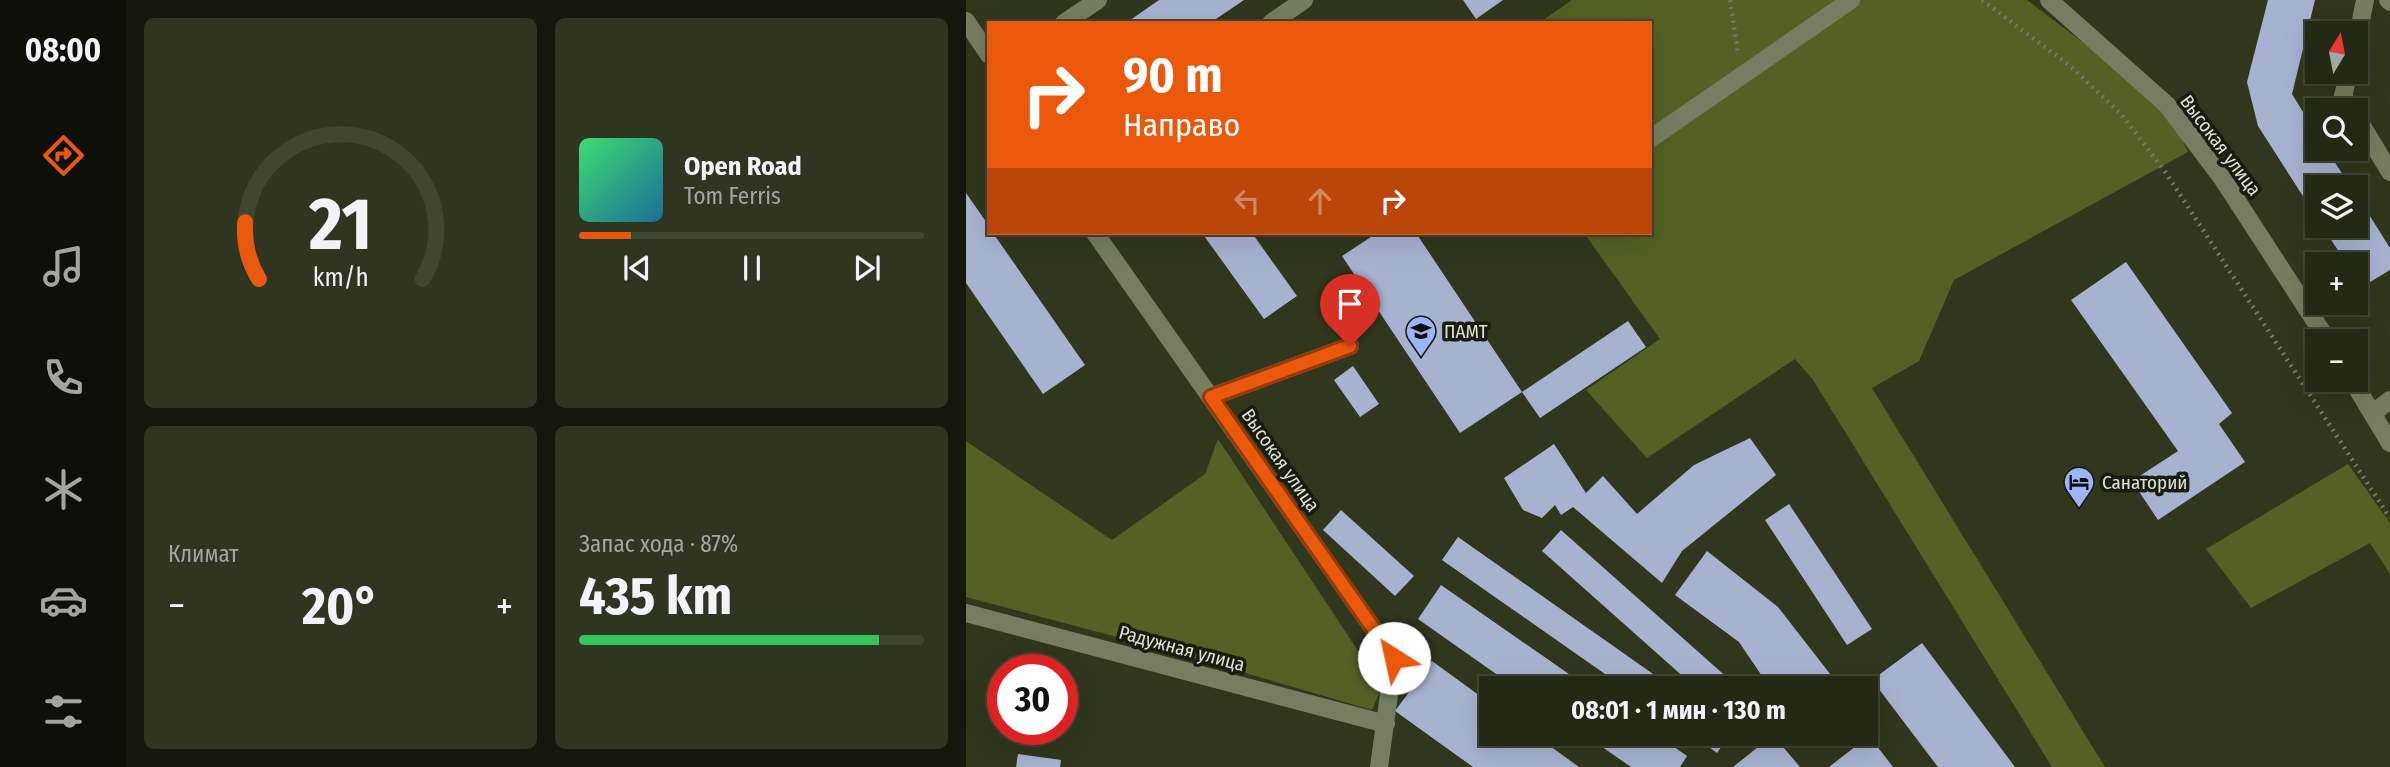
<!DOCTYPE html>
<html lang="ru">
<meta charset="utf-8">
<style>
body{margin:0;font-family:"Fira Sans Condensed",sans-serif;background:#303522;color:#f1f3f6;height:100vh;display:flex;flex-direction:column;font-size:26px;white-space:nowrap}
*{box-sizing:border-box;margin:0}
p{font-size:23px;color:#a3a6a0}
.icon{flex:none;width:38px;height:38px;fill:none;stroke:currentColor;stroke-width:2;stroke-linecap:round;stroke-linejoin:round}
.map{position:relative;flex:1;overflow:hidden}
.details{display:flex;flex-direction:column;gap:18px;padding:18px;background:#14170c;width:840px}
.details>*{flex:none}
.banner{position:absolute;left:21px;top:21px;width:665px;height:214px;border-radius:0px;box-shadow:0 7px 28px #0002,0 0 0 2px #414534;background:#ea580c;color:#fff;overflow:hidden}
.needle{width:46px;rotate:10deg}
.controls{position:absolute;left:1339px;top:21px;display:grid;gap:14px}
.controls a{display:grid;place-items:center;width:63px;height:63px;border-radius:0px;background:#242915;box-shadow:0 7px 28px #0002,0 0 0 2px #414534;font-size:35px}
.speed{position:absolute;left:21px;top:654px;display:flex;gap:14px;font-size:35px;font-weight:700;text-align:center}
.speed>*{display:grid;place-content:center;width:91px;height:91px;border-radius:50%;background:#242915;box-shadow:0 7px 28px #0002,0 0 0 2px #414534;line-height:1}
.speed .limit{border:10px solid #d22;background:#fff;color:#111}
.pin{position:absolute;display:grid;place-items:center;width:60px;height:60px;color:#fff;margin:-72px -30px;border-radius:50% 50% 50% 0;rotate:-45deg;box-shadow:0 0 7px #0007}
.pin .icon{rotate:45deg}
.me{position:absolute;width:77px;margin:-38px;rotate:325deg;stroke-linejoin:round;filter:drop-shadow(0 0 5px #0008)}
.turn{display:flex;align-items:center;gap:24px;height:147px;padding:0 21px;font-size:32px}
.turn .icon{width:91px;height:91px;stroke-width:2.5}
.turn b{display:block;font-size:49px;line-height:60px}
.lanes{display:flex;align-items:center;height:66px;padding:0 21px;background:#0003;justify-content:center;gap:35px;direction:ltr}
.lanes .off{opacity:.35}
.big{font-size:52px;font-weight:700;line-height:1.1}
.details .widget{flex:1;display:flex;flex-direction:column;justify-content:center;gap:10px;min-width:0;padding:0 24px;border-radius:10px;background:#303522}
.details .dial{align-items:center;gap:0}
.dial svg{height:182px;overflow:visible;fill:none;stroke:#414534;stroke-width:7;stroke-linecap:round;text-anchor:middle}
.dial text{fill:#f1f3f6;stroke:none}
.song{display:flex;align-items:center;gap:21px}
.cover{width:84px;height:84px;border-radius:10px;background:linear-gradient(135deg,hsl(140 70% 55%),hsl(200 70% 35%))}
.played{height:7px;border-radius:4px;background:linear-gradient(90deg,#ea580c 15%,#414534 15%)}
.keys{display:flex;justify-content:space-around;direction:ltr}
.heat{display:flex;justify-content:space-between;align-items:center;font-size:38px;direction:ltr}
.charge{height:10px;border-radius:5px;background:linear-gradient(90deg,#34c759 87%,#414534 0)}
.details .tiles{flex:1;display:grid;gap:18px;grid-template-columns:repeat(2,1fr)}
.trip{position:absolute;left:513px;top:676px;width:399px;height:70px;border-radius:0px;background:#242915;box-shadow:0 7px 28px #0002,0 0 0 2px #414534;font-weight:700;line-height:70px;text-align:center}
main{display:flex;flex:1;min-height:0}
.tabs{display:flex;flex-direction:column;width:126px;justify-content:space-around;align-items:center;background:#0e1008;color:#a3a6a0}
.tabs .icon{width:49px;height:49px}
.tabs .active{color:#ea580c}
.tabs b{font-size:32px;color:#f1f3f6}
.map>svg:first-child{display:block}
.green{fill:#536124}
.building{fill:#a7b2d1}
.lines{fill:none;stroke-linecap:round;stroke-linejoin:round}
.path{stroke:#737962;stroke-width:4.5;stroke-dasharray:2 5;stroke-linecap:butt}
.minor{stroke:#757e60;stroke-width:18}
.route-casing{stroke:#983908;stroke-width:18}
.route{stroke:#ea580c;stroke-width:12}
.labels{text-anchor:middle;stroke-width:7;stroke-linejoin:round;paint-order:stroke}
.street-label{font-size:19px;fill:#dde2d2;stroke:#191d11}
.poi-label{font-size:19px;fill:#dde2d2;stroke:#191d11;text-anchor:start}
</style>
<main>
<nav class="tabs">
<b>08:00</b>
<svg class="icon active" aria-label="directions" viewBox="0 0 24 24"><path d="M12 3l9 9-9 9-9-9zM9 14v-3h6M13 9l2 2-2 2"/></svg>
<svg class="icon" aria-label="music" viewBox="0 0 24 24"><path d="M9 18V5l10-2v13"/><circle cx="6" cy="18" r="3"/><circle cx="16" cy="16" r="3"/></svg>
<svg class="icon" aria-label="phone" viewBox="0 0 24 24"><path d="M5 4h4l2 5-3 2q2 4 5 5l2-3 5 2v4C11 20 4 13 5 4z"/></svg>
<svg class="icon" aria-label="climate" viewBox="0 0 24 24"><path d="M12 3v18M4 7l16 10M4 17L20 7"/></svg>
<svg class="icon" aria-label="car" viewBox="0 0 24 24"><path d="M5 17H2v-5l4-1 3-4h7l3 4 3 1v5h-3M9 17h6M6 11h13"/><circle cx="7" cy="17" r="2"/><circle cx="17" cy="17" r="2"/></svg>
<svg class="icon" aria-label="filters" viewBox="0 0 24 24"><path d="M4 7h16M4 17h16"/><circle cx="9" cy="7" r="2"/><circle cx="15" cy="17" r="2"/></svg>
</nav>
<section class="details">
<div class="tiles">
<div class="widget dial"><svg viewBox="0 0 100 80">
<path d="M14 69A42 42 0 1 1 86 69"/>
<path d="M14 69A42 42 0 0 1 8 44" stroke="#ea580c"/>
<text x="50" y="56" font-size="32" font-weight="700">21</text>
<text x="50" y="72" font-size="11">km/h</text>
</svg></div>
<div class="widget">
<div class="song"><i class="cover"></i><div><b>Open Road</b><p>Tom Ferris</p></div></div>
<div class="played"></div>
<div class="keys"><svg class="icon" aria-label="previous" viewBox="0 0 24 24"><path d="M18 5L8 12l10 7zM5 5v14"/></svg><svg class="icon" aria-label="pause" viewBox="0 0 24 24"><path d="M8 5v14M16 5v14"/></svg><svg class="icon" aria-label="next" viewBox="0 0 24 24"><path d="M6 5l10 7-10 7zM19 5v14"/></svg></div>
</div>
<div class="widget"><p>Климат</p>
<div class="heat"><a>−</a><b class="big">20°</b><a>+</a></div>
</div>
<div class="widget"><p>Запас хода · 87%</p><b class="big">435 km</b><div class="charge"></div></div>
</div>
</section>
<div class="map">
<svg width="1424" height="767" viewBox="0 0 1424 767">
<rect width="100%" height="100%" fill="#30371c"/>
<path class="green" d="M606,0H1061L1161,76L1207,121L1222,152L988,280L953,361L906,388L1139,767H1086L847,380L829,359L681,458L620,390L694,339L618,233H684V23H573Z
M252,439L416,687L406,710L200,650L0,597V441L146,540L239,474Z
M1382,464L1424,523V574L1404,543L1285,608L1240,549Z"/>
<path class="building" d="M193,0H278L244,23H160Z
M497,0H537L510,19Z
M1302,0H1349L1326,94L1351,135V149H1360L1385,187H1351V218L1292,126L1281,82Z
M0,193L23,226V233H27L119,365L77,394L0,283Z
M1390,194L1424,248V270L1396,287L1390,277V264H1381L1356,226H1390Z
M236,233H286L331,296L298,319Z
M411,233H450L556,392L494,433L376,256Z
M1160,262L1266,413L1253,424L1279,462L1192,520L1166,481L1212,451L1105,300Z
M662,321L680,347L574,418L556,392Z
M387,366L413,404L394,417L368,380Z
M784,438L810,475L716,551L696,583L607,507L595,515L589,505L576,518L557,510L538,478L588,444L620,493L637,476L671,514L728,465Z
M823,504L906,629L881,645L799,520Z
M375,510L448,576L429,596L357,530Z
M595,530L773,688H730L576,551Z
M492,537L707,688H659L476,560Z
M741,551L812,607L875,688H804L773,642L709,595Z
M475,585L623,688H550L452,619Z
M956,643L1049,767H972L906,680Z
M466,661L525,704V733H566L613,767H507L429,711Z
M616,733H688L721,756L714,767H665Z
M724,733H765L751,753Z
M807,735L834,767H767Z
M903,736L927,767H863Z
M52,754L95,760L94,767H50Z"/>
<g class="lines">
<path class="path" d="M764,0L772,54
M1016,0L1103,65L1155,114L1198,170L1424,518"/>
<path class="minor" d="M1083,0L1201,105L1256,178L1362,341
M1422,0L1424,2
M0,21L23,55
M98,23L132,0
M305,23L338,0
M1390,45L1399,0
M1383,72L1377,96L1386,110
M1390,116L1424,172
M684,139L885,0
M129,233L428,658L413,767
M1386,380L1424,443
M245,397L384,346
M1407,413L1424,400
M0,613L420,724"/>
</g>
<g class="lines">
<g class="route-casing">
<path id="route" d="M384,346L245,397L428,658"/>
</g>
<use href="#route" class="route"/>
</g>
<defs>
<g id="university-pin" transform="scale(1.575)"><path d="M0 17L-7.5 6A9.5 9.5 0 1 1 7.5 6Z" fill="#9db4fd" stroke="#191d11"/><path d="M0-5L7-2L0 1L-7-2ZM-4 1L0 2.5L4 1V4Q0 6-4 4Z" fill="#111"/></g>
<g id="hotel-pin" transform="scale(1.575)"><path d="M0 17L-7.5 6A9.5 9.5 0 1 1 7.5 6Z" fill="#9db4fd" stroke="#191d11"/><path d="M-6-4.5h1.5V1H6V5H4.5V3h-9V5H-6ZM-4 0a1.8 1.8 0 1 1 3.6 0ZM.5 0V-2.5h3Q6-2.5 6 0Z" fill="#111"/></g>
</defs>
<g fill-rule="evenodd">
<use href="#university-pin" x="455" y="331"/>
<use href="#hotel-pin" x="1113" y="482"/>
</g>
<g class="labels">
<g class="street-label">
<text transform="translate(1255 145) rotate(53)" y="7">Высокая улица</text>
<text transform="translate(315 460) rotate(55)" y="7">Высокая улица</text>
<text transform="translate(216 648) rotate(15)" y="7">Радужная улица</text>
</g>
<g class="poi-label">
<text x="478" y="338">ПАМТ</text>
<text x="1136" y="489">Санаторий</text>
</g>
</g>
</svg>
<div class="controls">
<a><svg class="needle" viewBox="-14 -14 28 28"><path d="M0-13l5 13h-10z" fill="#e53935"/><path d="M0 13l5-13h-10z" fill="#a3a6a0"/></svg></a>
<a><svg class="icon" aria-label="search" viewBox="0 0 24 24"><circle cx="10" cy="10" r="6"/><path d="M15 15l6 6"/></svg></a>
<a><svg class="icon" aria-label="layers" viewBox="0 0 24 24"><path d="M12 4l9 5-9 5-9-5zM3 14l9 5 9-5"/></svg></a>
<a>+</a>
<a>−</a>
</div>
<div class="speed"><div class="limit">30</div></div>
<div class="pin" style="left:384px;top:346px;background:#d93025"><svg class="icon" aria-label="arrive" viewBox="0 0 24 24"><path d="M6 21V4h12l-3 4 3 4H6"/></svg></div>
<svg class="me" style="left:428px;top:658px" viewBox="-20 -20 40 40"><circle r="19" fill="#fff"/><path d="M0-13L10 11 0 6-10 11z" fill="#ea580c"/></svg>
<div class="trip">08:01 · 1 мин · 130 m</div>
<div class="banner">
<div class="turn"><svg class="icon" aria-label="right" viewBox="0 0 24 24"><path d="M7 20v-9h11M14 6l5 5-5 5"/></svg><div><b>90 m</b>Направо</div></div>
<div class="lanes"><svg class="icon off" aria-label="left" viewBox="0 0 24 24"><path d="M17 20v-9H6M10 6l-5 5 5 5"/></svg><svg class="icon off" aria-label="ahead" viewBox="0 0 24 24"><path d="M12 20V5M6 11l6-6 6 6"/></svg><svg class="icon" aria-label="right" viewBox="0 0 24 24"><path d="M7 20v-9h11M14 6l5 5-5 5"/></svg></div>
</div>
</div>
</main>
